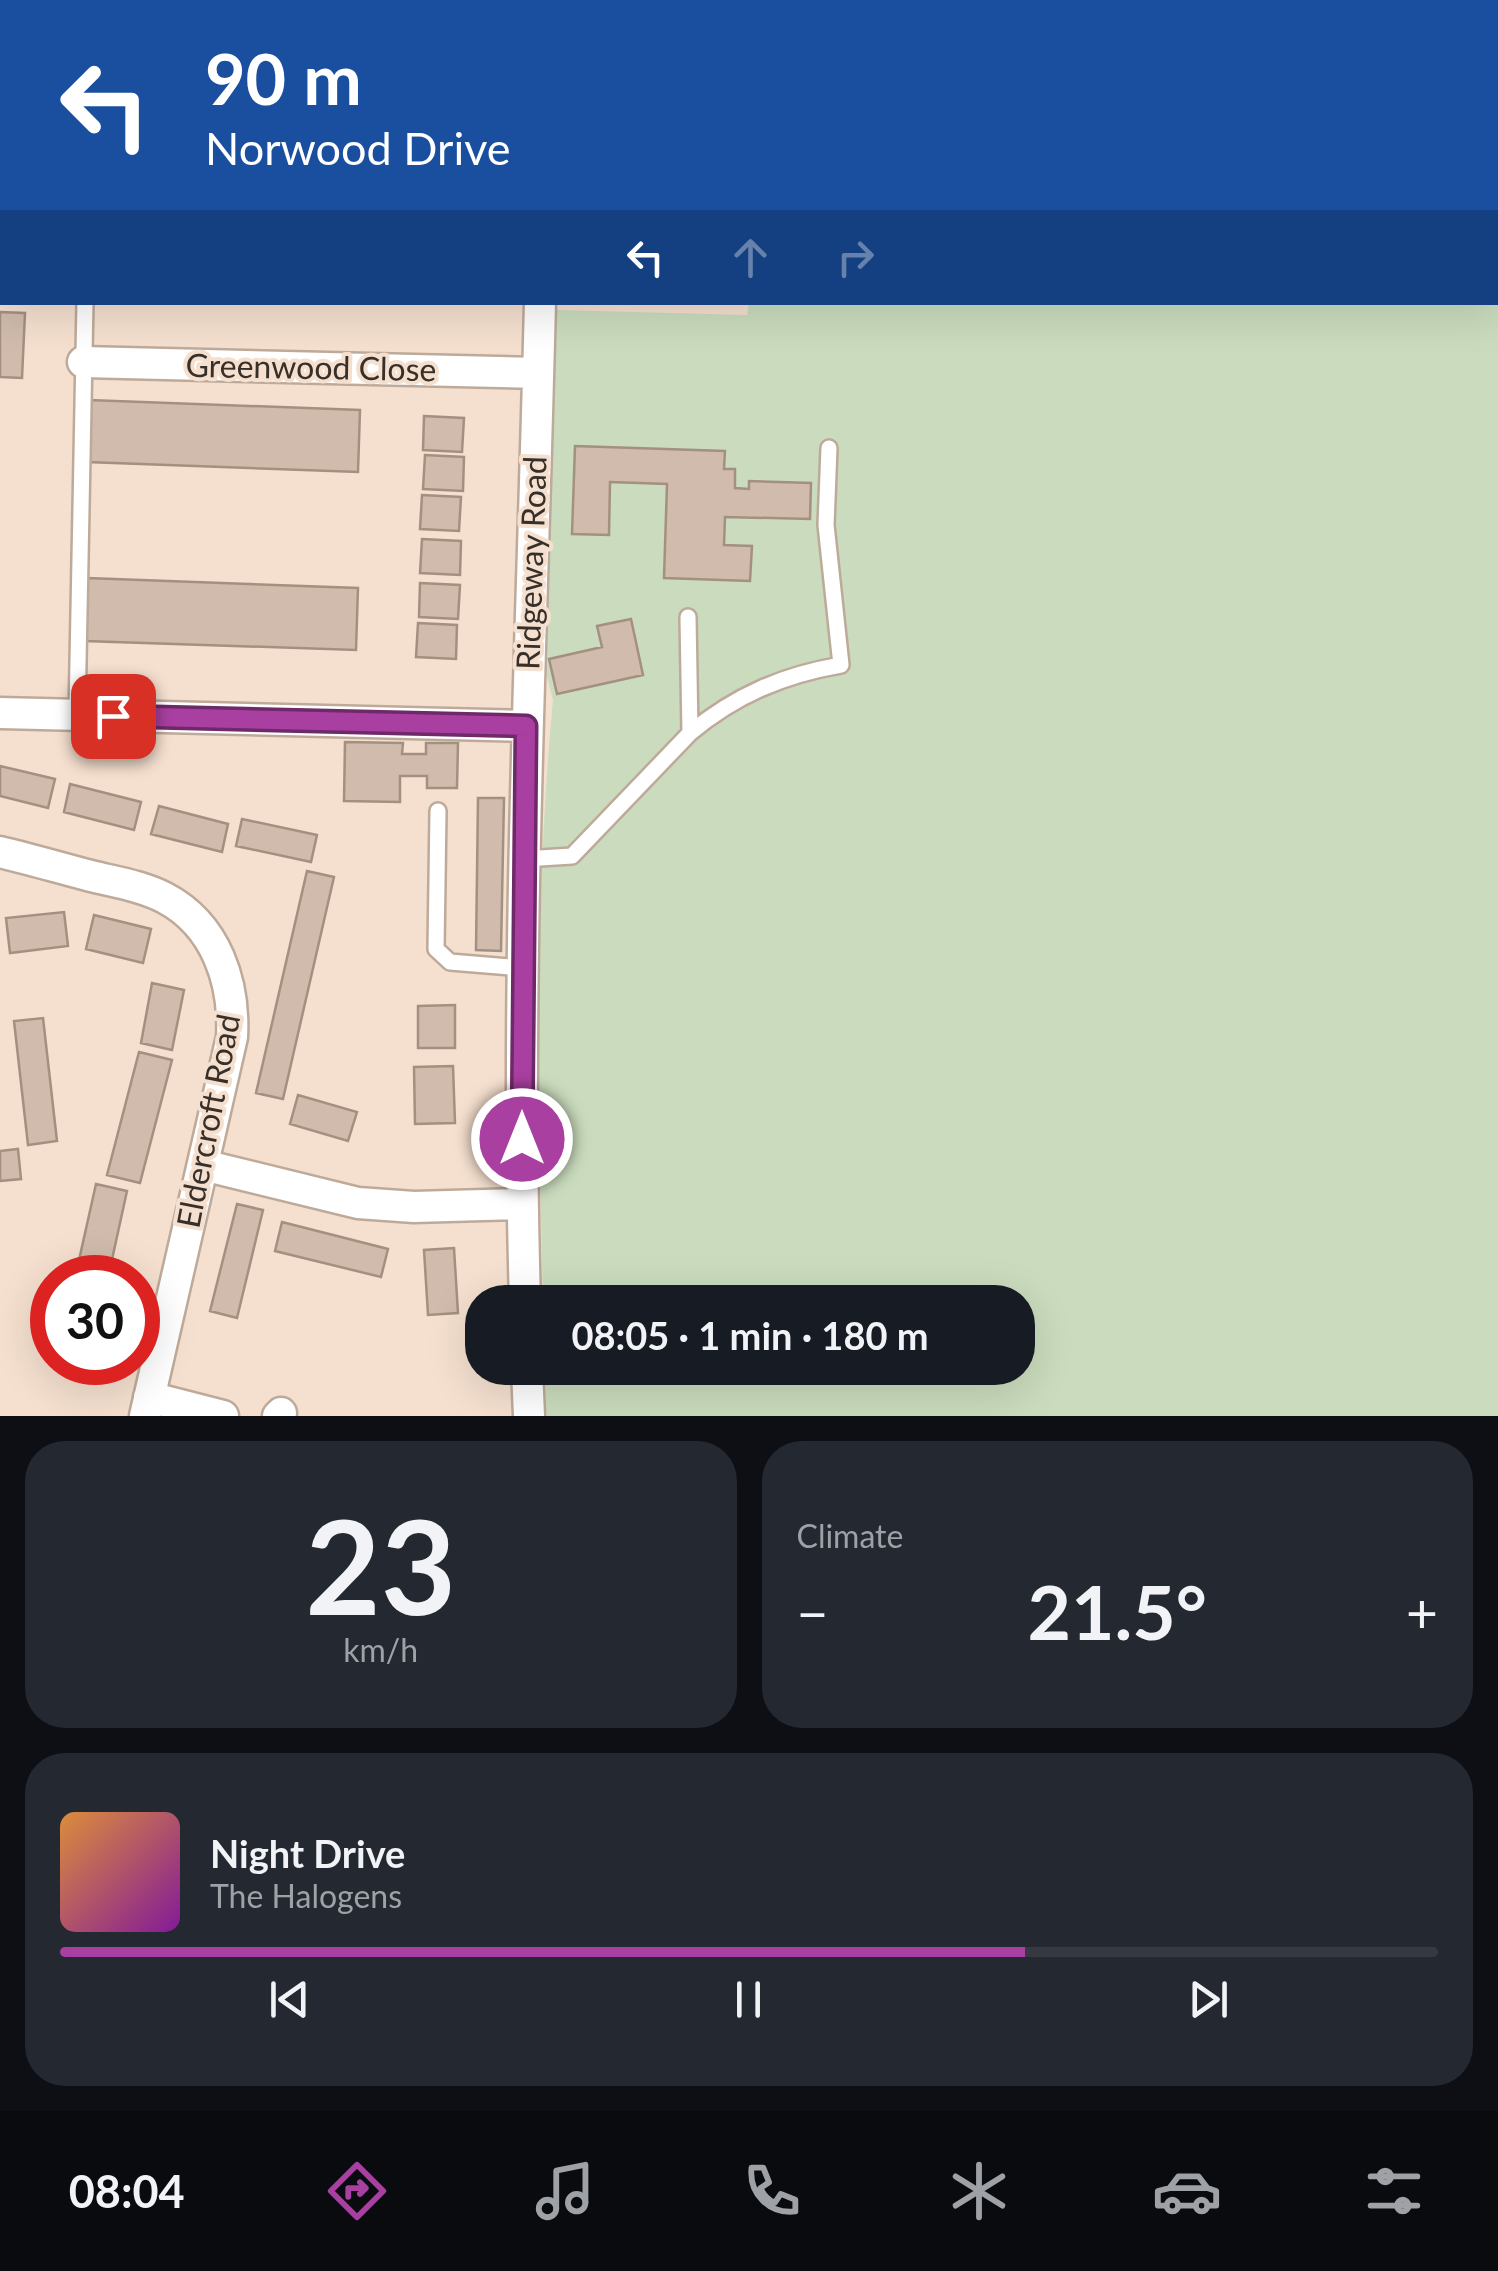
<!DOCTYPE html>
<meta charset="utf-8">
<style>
body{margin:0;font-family:Lato,sans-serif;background:#242831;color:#f1f3f6;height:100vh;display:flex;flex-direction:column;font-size:38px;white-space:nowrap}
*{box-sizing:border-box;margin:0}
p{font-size:32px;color:#9ea1a6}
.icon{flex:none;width:55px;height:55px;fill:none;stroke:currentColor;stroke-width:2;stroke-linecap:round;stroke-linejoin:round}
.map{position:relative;height:1416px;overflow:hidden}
.sheet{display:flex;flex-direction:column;gap:25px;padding:25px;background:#0d0f14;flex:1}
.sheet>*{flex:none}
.banner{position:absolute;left:0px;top:0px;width:1500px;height:305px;box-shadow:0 10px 40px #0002;background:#1a4fa0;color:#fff;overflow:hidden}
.speed{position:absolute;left:30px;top:1255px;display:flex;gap:20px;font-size:50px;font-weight:700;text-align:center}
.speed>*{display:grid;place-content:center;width:130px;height:130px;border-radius:50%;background:#171b24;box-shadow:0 10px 40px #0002;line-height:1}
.speed .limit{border:15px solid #d22;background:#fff;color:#111}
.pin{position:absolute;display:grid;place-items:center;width:85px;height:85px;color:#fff;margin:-42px;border-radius:20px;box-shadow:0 5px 15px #0006}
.me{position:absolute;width:110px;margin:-55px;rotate:0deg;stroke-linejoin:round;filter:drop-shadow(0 0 8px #0008)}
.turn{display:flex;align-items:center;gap:35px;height:210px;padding:0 40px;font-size:45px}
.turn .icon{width:130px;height:130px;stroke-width:2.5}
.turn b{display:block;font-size:70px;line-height:85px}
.lanes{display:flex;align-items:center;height:95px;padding:0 40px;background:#0003;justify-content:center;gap:50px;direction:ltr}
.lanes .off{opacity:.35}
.big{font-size:75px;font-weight:700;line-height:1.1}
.sheet .card{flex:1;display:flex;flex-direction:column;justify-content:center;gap:15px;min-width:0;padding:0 35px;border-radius:40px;background:#242831}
.sheet .dial{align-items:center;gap:0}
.dial b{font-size:130px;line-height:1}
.song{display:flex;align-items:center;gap:30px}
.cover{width:120px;height:120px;border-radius:15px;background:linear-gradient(135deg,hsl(30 70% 55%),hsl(290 70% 35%))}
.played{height:10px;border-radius:5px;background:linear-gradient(90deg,#a93fa0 70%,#363941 70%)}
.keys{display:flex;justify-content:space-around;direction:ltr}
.heat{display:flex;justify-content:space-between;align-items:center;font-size:55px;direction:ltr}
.sheet .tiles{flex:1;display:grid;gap:25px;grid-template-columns:1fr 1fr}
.card:last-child{grid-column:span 2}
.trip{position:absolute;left:465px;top:1285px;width:570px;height:100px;border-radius:40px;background:#171b24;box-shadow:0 10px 40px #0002;font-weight:700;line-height:100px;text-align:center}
.tab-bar{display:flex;height:160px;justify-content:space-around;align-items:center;background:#090b0e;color:#9ea1a6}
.tab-bar .icon{width:70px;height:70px}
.tab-bar .current{color:#a93fa0}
.tab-bar b{font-size:45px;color:#f1f3f6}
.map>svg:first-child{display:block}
.green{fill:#cadcbd}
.building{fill:#d0bbac;stroke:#a49081;stroke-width:2.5}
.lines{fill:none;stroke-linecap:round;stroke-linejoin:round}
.service-casing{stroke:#beaa9a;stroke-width:20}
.minor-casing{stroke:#beaa9a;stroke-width:35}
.service{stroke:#fff;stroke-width:15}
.minor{stroke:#fff;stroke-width:30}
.route-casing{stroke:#6e2968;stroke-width:25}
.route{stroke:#a93fa0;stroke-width:18}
.labels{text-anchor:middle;stroke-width:8;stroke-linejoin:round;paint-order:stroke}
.street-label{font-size:32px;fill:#372f29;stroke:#f5e0cf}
</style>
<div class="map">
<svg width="1498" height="1416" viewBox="0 0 1498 1416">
<rect width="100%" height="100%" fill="#f5e0cf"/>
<path class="green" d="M614,0H1498V1416H546L545,1368H1018V1302H543C538,1102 534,899 553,700L547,677L551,423L557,310L747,315L749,302H1498V2H608Z"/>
<path class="building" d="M179,0H230L231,2H180Z
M0,312L25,313L22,378L0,377Z
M89,400L360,410L358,472L87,462Z
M424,416L464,418L462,452L423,450Z
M575,446L725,451L724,469H735V488L749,489V481L811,483L810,519L725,517L724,545L752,546L750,581L664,578L667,484L610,482L609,535L572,534Z
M425,455L464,457L463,491L423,489Z
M422,495L461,497L459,531L420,529Z
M422,539L461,541L460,575L420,573Z
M87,578L358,588L356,650L85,641Z
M420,583L460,585L458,619L419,617Z
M631,619L643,675L557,694L549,659L602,647L597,626Z
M418,623L457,625L456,659L416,657Z
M345,742L403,743L402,754H426V743H458L457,788H427V776H400V802L344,801Z
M0,766L55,779L48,808L0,796Z
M70,784L141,802L134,830L64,812Z
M478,798H504L501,951L476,950Z
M159,806L228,824L222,852L151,834Z
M242,819L317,835L311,862L236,846Z
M307,871L334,877L283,1099L256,1093Z
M64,912L68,946L10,953L6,918Z
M94,915L151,929L143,963L86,949Z
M152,983L184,990L172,1050L141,1043Z
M455,1005V1048H418V1006Z
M43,1018L57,1141L28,1145L14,1021Z
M139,1052L172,1060L140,1183L107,1175Z
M453,1066L455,1123L415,1124L414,1067Z
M298,1095L357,1112L348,1141L290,1124Z
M18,1149L21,1179L0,1181V1151Z
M96,1184L127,1191L108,1278H75Z
M237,1204L263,1210L237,1318L210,1311Z
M282,1222L388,1249L381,1277L275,1251Z
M454,1248L458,1313L428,1315L424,1250Z
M57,1362H90L87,1376L55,1369Z"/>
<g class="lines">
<g class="service-casing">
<path id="service" d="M77,714L85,302
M690,733C736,695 783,675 841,665L826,525L829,448
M438,811L436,949L450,962L522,968
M524,859L572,856L690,733L688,617"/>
</g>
<g class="minor-casing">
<path id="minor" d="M69,2L83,0
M547,2V0
M0,9H2
M83,362L538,373
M0,713L527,726
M0,852C30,859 60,868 91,876C115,882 142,886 165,898C216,925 235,982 232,1037L145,1416
M203,1165L358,1203L414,1207L522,1204
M525,1302C515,969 532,636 540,302
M527,1368L529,1416
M149,1397L223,1416
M278,1416L281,1413"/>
</g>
<use href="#service" class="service"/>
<use href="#minor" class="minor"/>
</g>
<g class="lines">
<g class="route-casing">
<path id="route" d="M113,716L526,726L522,1139"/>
</g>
<use href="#route" class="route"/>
</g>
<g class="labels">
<g class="street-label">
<text transform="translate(311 368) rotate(1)" y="11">Greenwood Close</text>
<text transform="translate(532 563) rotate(-88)" y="11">Ridgeway Road</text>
<text transform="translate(209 1121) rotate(-79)" y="11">Eldercroft Road</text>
</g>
</g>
</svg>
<div class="speed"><div class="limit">30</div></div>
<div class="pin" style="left:113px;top:716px;background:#d93025"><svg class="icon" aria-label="arrive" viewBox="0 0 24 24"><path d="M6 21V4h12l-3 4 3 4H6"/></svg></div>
<svg class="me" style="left:522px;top:1139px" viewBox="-20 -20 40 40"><circle r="17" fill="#a93fa0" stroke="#fff" stroke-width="3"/><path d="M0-11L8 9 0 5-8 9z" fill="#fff"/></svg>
<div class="trip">08:05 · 1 min · 180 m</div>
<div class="banner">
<div class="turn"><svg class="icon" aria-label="left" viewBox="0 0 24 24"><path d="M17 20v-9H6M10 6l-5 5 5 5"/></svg><div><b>90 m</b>Norwood Drive</div></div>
<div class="lanes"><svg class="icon" aria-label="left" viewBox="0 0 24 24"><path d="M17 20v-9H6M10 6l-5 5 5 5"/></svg><svg class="icon off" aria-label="ahead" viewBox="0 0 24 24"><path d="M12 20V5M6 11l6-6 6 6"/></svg><svg class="icon off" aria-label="right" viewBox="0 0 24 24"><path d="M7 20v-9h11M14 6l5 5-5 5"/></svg></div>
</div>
</div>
<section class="sheet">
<div class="tiles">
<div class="card dial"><b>23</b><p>km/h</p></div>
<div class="card"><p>Climate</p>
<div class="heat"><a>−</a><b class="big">21.5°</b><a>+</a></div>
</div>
<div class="card">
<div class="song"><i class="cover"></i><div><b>Night Drive</b><p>The Halogens</p></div></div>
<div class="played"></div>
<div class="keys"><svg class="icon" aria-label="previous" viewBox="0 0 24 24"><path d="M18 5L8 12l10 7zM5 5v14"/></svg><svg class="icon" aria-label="pause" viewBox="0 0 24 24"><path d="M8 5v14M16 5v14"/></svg><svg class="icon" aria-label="next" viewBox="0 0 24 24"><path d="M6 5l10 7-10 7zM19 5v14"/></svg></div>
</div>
</div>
</section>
<nav class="tab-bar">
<b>08:04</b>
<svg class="icon current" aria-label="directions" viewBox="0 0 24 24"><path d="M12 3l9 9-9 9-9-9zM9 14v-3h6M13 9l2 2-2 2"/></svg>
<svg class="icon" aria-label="music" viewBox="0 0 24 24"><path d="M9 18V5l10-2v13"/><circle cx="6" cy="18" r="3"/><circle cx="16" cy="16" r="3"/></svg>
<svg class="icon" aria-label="phone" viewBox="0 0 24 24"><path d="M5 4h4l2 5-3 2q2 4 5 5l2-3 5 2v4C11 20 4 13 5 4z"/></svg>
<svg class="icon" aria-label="climate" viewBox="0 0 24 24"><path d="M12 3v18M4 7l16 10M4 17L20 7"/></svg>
<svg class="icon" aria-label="car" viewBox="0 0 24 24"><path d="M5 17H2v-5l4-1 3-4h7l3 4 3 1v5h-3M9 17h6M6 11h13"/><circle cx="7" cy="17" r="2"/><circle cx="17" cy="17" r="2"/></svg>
<svg class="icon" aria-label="filters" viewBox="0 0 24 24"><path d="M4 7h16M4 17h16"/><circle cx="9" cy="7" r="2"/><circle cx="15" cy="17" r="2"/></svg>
</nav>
